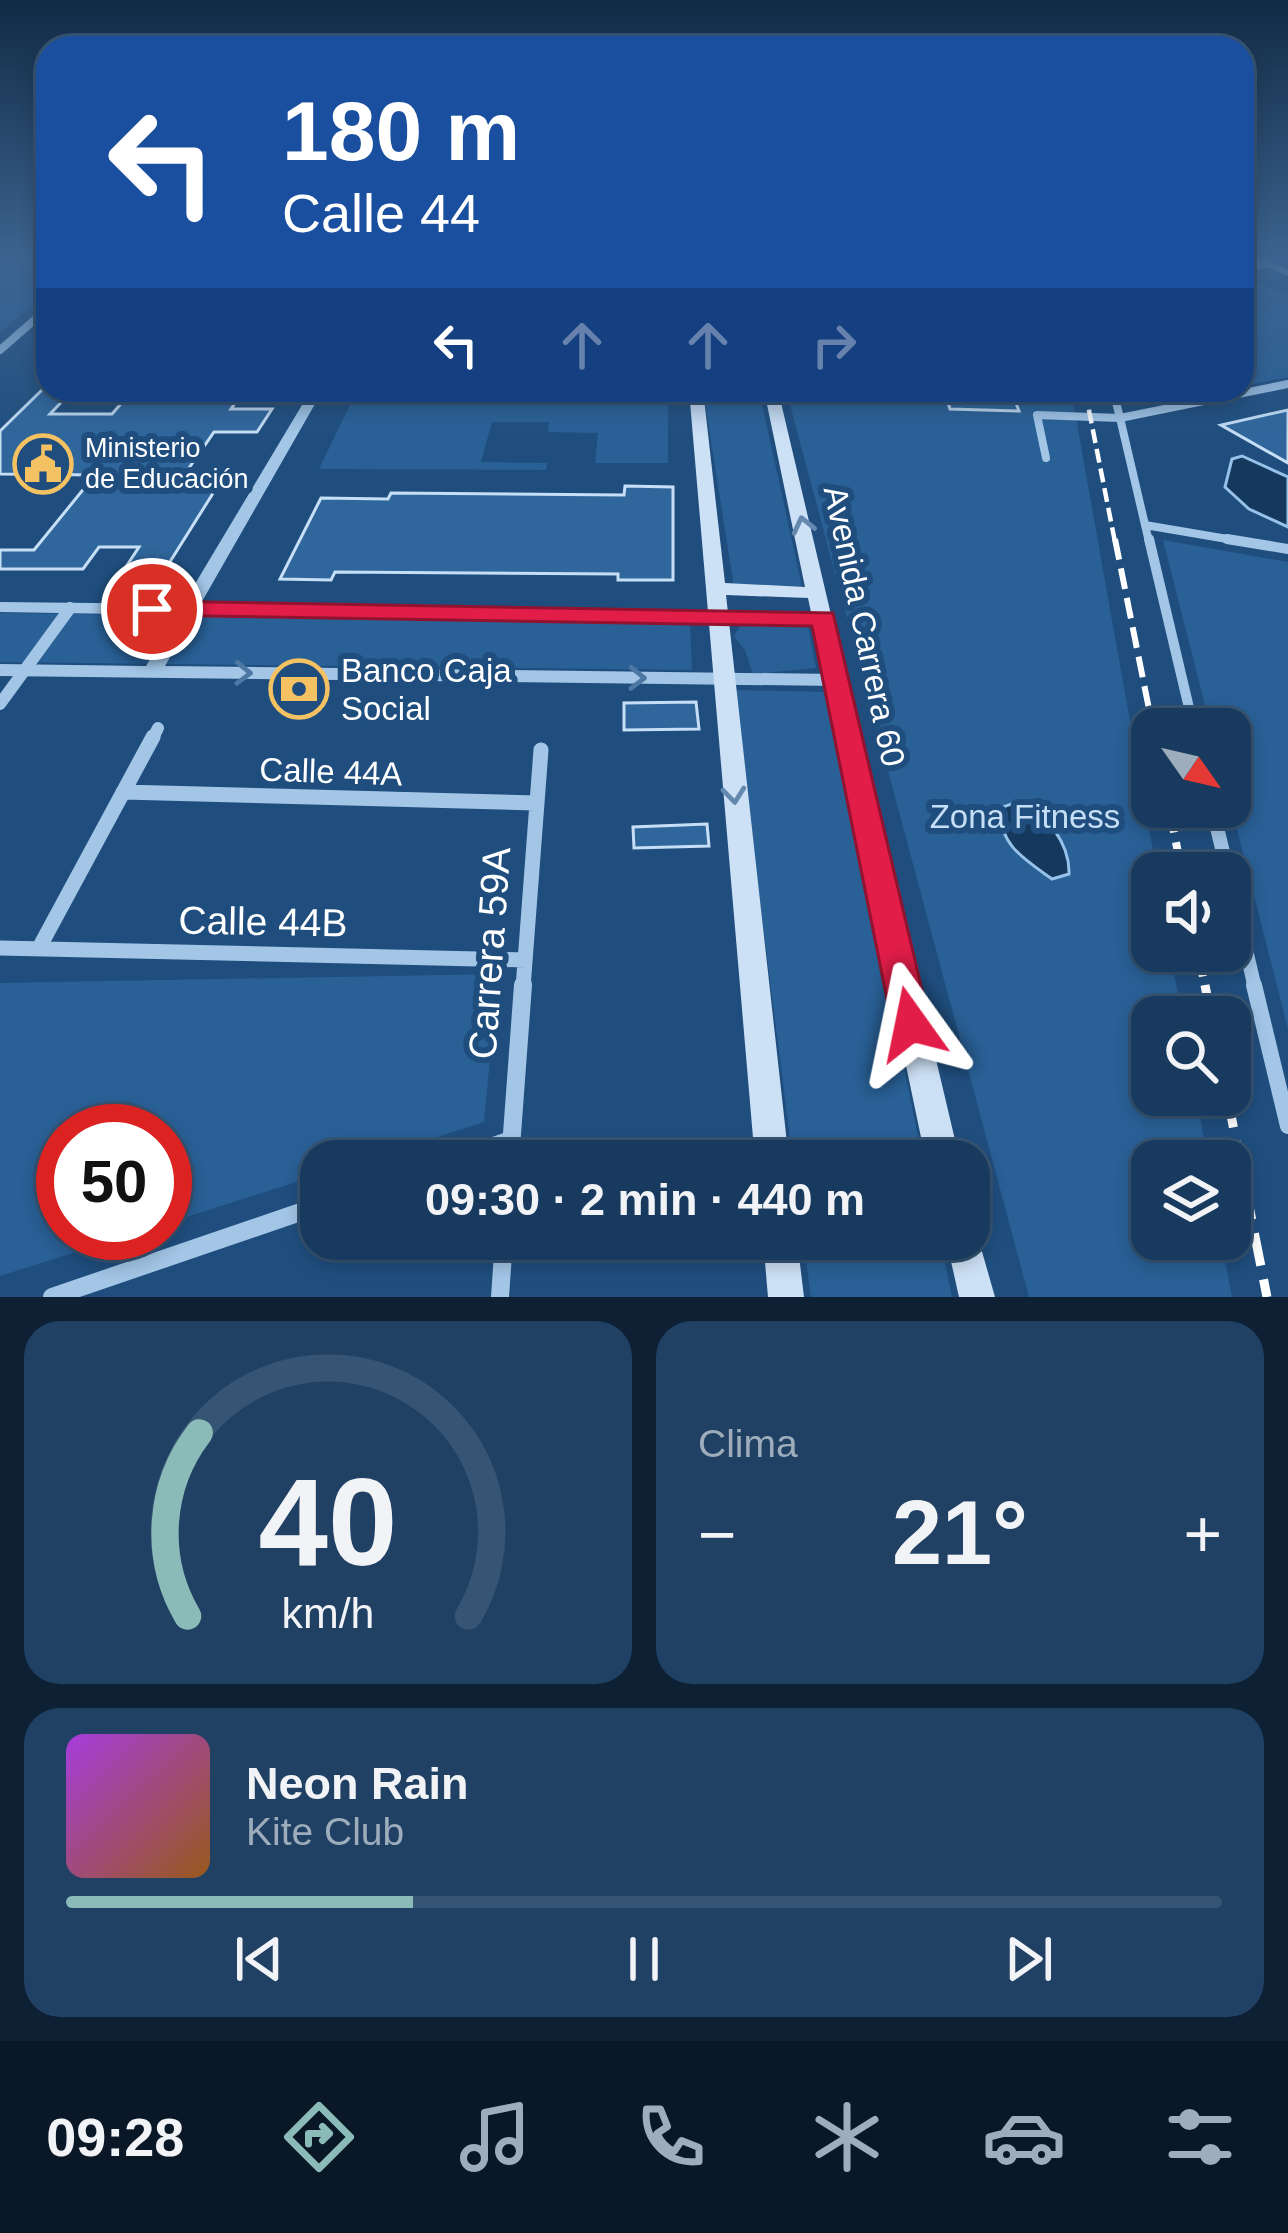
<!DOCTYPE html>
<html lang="es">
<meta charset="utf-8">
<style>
body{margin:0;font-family:Arial,sans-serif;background:#204164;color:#f1f3f6;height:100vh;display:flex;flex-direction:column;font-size:45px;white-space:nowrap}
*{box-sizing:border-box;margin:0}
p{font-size:39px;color:#9eadbc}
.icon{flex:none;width:66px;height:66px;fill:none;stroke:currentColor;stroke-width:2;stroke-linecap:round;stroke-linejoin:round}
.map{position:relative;height:1297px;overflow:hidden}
.details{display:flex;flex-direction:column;gap:24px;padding:24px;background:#0d2034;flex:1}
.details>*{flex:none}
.hud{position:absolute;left:36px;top:36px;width:1218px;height:366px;border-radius:36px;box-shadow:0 6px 18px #0003,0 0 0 3px #365473;background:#1a4fa0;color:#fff;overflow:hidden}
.needle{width:78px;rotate:124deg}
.tools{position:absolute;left:1131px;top:708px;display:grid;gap:24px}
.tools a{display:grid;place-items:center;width:120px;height:120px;border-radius:24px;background:#173a5e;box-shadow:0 6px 18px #0003,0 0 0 3px #365473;font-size:60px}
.speed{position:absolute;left:36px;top:1104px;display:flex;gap:24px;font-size:60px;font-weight:700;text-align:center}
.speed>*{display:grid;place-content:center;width:156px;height:156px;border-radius:50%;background:#173a5e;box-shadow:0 6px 18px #0003,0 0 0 3px #365473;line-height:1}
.speed .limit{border:18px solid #d22;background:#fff;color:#111}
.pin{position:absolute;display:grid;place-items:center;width:102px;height:102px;color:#fff;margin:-51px;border:6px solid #fff;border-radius:50%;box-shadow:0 3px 12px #0007}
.me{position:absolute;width:132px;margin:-66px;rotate:348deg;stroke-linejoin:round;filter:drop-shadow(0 0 9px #0008)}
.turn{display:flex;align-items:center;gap:42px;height:252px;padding:0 48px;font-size:54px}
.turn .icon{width:156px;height:156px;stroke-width:2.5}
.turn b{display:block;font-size:84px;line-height:102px}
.lanes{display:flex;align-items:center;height:114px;padding:0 48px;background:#0003;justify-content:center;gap:60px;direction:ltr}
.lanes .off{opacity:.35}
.big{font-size:90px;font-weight:700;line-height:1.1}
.details .card{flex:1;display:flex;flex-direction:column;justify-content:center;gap:18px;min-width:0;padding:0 42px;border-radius:36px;background:#204164}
.details .dial{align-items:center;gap:0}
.dial svg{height:312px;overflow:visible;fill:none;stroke:#365473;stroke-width:7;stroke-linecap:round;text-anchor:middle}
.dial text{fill:#f1f3f6;stroke:none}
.song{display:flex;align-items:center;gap:36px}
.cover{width:144px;height:144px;border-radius:18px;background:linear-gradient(135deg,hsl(280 70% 55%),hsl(30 70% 35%))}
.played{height:12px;border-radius:6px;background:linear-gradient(90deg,#8bbbb9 30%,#365473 30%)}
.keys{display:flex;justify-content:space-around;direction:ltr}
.heat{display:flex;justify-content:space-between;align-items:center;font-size:66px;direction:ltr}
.details .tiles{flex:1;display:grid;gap:24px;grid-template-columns:1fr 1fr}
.card:last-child{grid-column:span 2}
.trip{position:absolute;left:300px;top:1140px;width:690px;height:120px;border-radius:36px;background:#173a5e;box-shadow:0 6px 18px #0003,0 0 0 3px #365473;font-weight:700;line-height:120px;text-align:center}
.dock{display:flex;height:192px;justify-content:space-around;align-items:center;background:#091726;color:#9eadbc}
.dock .icon{width:84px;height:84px}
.dock .active{color:#8bbbb9}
.dock b{font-size:54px;color:#f1f3f6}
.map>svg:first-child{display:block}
.green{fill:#296096}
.water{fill:#15385d;stroke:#96c1e9;stroke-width:3}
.building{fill:#2f669b;stroke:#c6dff6;stroke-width:3}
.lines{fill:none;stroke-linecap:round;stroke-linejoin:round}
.pedestrian-far3{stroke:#a3c6e7;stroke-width:8}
.pedestrian-far2{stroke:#a3c6e7;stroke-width:10}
.pedestrian-far1{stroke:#a3c6e7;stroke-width:14}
.pedestrian{stroke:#a3c6e7;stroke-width:16}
.minor-far3{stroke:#a3c6e7;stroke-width:8}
.minor-far2{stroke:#a3c6e7;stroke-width:12}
.minor-far1{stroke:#a3c6e7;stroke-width:15}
.minor{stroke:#a3c6e7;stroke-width:18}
.tertiary{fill:#a3c6e7;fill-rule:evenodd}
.secondary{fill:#cde1f6;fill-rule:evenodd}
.rail-far3{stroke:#fff;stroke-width:4.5;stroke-dasharray:14 6;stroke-linecap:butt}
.rail-far2{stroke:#fff;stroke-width:6;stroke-dasharray:21 9;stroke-linecap:butt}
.rail-far1{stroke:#fff;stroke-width:8;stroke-dasharray:26 10;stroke-linecap:butt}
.rail{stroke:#fff;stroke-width:9;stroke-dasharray:33 14;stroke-linecap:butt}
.oneway{stroke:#6589ae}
.oneway2{stroke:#4d78a3}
.route{fill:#e11d48;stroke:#92132f;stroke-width:3}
.labels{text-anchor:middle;stroke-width:12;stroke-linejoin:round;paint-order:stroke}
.far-poi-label{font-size:27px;fill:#fff;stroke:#1f4e7e;text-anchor:start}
.street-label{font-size:33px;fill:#fff;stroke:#1f4e7e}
.poi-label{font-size:33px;fill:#fff;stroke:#1f4e7e;text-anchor:start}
.park-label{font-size:33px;fill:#c6dff6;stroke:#1f4e7e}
.near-street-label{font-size:39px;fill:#fff;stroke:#1f4e7e}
</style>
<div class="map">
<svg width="1288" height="1297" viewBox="0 0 1288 1297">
<rect width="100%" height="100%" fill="#1f4e7e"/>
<path class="green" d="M0,264H48V292L0,333Z
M1242,275L1288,296V377L1242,386Z
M357,390L668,394V463H595L598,433L548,432L549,422H492L481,462L547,463L546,470L319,469Z
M703,390H759L802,587H734Z
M786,390H1071L1157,873H1152V951H1170L1182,1017H1152V1095H1196L1208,1161H1152V1239H1221L1232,1297H1029Z
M1163,540L1288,562V1029L1230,802V729H1211Z
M0,613L690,622L692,670L0,662Z
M740,626H808L816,668L753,674L745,650L734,636Z
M733,690L827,692L923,1161H793Z
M498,974L484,1122L362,1161H321V1174L165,1224V1131H63V1233H136L0,1276V983Z
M803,1239H940L952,1297H811Z"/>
<path class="water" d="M1242,456L1288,477V527L1249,509L1225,487L1232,459Z
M1017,802C1046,811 1070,844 1069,874L1052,879C1024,859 999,845 1000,808Z"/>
<path class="building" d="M42,390H73L50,414H112L133,390H244L231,409H272L257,432H214L187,471H227L161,576H120L139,547H99L83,569H0V550H34L95,475L0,474V431Z
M944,390H1011L1019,411L950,409Z
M1288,410V463L1221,425Z
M625,486L673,487V580H618V574L335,572L331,580L280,579L321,498L388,499L391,493L624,495Z
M696,702L699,729L624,730V703Z
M707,824L709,846L634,848L633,827Z"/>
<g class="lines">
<path class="pedestrian-far3" d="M1113,390L1120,418L1288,384
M1046,458L1037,415L1120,418L1149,542
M1145,525L1245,542"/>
<path class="pedestrian-far2" d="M1149,539L1194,729
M1227,539L1288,549"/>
<path class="pedestrian-far1" d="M1212,807L1228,873
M1230,882L1255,988"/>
<path class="pedestrian" d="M1254,985L1288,1126"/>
<path class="minor-far3" d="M1242,267L1266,264
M0,350L48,308"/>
<path class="minor-far2" d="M0,704L70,608
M152,740L158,728"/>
<path class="minor-far1" d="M123,792L536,803
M0,948L525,960
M39,948L153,737
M523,988L541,750"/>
<path class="minor" d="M450,1161L511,1140
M510,1161L523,985
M52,1297L321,1205
M500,1297L504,1239"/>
<path class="tertiary" d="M1243,256H1255L1288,269V276Z
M311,390H323L200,605L824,613L833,618L824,623L194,615L165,666L837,674L846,680L837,686L0,676V664L146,666L177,615L0,612V602L183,604Z"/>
<path class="secondary" d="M689,390H703L725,583L805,587L764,390H778L960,1161H926L808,598L726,595L789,1161H755Z
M969,1224L975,1227L995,1297H959L946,1239H969Z
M763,1239H797L804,1297H768Z"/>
<path class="rail-far3" d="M1085,390L1115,542"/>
<path class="rail-far2" d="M1115,539L1153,729"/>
<path class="rail-far1" d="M1169,807L1182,873
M1198,951L1205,988"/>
<path class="rail" d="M1205,985L1211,1017
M1227,1095L1267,1297"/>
</g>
<defs><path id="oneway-chevron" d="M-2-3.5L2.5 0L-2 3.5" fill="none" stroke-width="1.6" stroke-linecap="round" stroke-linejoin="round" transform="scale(3)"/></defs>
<g class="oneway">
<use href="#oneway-chevron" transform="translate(803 525) rotate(-103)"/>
<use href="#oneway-chevron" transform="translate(734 795) rotate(84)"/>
</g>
<g class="oneway2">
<use href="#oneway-chevron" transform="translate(243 673) rotate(1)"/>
<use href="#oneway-chevron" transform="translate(637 678) rotate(1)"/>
</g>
<linearGradient id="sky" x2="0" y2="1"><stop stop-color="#112b45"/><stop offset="0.59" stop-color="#3c638f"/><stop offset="1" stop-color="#3c638f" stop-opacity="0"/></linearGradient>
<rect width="1288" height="437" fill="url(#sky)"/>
<path class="route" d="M152,601L833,613L930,1024L925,1036L911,1041L897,1036L892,1024L812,626L143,615L139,609L143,603Z"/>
<defs>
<g id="civic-ring" transform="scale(3)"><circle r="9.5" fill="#1f4e7e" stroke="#f5c263" stroke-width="1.5"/><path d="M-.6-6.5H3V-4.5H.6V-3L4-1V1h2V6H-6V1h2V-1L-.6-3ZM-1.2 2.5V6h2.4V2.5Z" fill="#f5c263"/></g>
<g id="bank-ring" transform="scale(3)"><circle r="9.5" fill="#1f4e7e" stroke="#f5c263" stroke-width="1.5"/><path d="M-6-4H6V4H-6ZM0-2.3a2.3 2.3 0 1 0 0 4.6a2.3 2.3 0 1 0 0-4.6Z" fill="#f5c263"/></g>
</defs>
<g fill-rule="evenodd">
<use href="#civic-ring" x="43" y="464"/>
<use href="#bank-ring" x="299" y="689"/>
</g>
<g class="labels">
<g class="far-poi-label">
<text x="85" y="457">Ministerio<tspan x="85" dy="31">de Educación</tspan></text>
</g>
<g class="street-label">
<text transform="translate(865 626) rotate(78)" y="12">Avenida Carrera 60</text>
<text transform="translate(331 771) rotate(2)" y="12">Calle 44A</text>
</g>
<g class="poi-label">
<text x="341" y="682">Banco Caja<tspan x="341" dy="38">Social</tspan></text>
</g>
<g class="park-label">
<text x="1025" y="828">Zona Fitness</text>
</g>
<g class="near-street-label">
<text transform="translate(263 921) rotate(1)" y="14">Calle 44B</text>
<text transform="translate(489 953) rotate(-86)" y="14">Carrera 59A</text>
</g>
</g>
</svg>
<div class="tools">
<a><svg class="needle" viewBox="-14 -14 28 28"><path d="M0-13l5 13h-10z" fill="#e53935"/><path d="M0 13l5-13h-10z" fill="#9eadbc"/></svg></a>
<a><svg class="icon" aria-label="sound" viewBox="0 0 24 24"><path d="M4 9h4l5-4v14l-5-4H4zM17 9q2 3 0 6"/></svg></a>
<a><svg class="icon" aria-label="search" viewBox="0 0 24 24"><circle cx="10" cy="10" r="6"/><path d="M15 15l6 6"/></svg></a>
<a><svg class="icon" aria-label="layers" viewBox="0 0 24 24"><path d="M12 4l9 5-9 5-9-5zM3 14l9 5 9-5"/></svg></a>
</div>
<div class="speed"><div class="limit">50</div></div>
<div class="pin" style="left:152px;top:609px;background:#d93025"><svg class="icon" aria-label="arrive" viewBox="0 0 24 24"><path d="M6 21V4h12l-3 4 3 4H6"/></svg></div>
<svg class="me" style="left:911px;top:1024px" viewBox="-20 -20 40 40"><path d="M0-17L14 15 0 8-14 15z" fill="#e11d48" stroke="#fff" stroke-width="4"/></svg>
<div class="trip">09:30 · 2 min · 440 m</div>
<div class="hud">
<div class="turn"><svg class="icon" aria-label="left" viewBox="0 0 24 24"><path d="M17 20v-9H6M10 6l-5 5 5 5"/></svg><div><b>180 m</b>Calle 44</div></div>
<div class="lanes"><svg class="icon" aria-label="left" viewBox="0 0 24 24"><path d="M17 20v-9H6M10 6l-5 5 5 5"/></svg><svg class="icon off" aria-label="ahead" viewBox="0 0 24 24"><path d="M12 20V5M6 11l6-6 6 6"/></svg><svg class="icon off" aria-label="ahead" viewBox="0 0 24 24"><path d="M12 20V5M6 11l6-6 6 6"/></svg><svg class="icon off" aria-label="right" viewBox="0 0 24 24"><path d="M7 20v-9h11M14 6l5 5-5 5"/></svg></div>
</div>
</div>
<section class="details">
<div class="tiles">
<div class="card dial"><svg viewBox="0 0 100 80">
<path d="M14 69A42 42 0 1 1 86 69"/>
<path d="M14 69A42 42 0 0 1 17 22" stroke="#8bbbb9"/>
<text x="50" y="56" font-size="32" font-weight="700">40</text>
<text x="50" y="72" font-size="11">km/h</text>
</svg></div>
<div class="card"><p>Clima</p>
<div class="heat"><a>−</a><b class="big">21°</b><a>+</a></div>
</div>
<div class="card">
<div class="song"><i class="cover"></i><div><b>Neon Rain</b><p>Kite Club</p></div></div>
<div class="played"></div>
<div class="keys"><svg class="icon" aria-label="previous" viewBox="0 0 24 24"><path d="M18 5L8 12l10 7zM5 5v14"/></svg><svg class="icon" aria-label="pause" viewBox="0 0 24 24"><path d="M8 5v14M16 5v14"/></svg><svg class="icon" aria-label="next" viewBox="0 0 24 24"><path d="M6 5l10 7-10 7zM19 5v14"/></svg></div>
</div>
</div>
</section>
<nav class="dock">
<b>09:28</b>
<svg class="icon active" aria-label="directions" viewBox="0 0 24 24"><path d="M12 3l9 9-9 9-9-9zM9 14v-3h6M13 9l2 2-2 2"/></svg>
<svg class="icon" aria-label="music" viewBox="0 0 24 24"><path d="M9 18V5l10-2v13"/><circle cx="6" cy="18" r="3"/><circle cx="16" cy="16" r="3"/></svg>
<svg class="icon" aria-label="phone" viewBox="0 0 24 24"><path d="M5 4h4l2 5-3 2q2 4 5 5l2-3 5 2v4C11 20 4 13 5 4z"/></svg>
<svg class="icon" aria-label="climate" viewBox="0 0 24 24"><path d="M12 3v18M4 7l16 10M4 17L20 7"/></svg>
<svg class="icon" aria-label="car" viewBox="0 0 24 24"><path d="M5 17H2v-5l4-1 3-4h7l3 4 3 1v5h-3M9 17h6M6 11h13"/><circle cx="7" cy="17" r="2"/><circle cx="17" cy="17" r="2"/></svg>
<svg class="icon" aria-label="filters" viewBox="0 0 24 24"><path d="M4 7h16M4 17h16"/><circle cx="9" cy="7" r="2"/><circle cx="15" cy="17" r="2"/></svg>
</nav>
